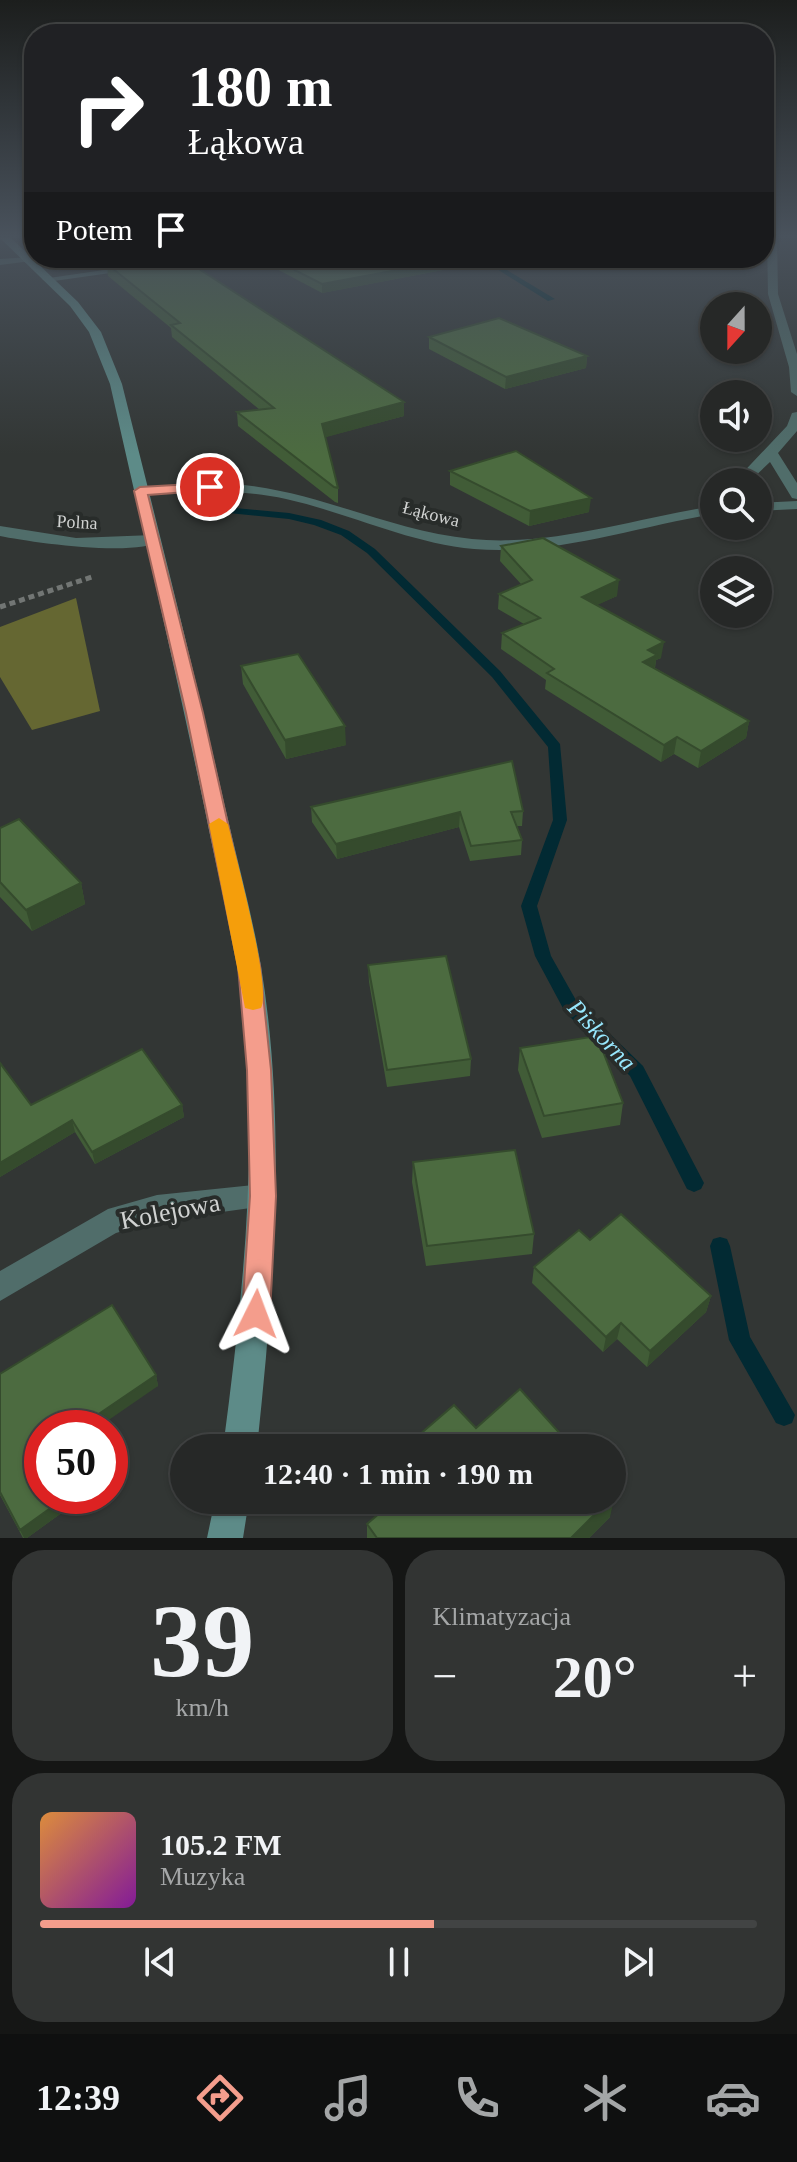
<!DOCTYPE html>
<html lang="pl">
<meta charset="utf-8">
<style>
body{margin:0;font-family:Georgia,serif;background:#323433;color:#f1f3f6;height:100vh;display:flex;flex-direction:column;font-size:30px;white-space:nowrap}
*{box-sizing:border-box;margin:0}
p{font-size:26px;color:#a4a6a7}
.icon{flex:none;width:44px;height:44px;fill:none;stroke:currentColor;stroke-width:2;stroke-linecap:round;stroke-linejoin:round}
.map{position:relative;height:1538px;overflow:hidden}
.drawer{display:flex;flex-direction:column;gap:12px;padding:12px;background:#151615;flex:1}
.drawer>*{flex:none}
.top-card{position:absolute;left:24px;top:24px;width:750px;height:244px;border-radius:32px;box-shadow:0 2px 6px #0004,0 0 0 2px #424444;background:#202124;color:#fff;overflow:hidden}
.needle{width:52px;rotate:201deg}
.fabs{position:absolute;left:700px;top:292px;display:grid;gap:16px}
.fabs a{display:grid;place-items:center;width:72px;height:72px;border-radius:50%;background:#262827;box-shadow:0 2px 6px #0004,0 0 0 2px #424444;font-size:40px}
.speed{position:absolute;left:24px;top:1410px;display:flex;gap:16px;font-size:40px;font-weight:700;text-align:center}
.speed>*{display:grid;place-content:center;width:104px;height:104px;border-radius:50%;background:#262827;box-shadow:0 2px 6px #0004,0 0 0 2px #424444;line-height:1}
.speed .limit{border:12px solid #d22;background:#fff;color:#111}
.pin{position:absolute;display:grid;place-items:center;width:68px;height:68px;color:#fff;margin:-34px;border:4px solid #fff;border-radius:50%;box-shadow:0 2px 8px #0007}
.me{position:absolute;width:88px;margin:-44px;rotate:3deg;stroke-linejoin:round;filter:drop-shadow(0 0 6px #0008)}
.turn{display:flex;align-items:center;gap:28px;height:168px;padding:0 32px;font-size:36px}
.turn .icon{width:104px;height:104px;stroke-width:2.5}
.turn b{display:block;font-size:56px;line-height:68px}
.then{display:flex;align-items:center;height:76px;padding:0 32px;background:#0003;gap:16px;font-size:30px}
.big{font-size:60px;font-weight:600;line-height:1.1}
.drawer .tile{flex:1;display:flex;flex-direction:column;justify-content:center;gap:12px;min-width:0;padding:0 28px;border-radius:32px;background:#323433}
.drawer .dial{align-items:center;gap:0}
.dial b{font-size:104px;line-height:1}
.song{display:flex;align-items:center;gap:24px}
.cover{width:96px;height:96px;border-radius:12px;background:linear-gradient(135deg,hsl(30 70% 55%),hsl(290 70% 35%))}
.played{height:8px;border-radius:4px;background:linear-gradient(90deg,#f49d8c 55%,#424444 55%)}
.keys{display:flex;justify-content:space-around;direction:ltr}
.heat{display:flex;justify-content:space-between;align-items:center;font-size:44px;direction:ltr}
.drawer .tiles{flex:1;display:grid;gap:12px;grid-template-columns:1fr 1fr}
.tile:last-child{grid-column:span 2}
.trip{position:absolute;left:170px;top:1434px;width:456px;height:80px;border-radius:40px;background:#262827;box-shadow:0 2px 6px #0004,0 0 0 2px #424444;font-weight:600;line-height:80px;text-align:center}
.menu{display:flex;height:128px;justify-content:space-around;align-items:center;background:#0f1010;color:#a4a6a7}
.menu .icon{width:56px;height:56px}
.menu .on{color:#f49d8c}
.menu b{font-size:36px;color:#f1f3f6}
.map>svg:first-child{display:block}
.forest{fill:#656732}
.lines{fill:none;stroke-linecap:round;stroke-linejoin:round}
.stream{fill:#022a33;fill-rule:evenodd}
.path{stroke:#727674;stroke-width:5;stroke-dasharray:6 4;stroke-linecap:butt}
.minor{fill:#506d6a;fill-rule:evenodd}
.tertiary{fill:#506d6a;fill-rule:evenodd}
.secondary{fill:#5d8b88;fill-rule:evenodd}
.wall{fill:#415c37}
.shaded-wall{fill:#354b2d}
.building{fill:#4c6b40;stroke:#354b2d;stroke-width:2}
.route{fill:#f49d8c;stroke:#9f665b;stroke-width:2}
.slow{fill:#f59e0b}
.labels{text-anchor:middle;stroke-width:8;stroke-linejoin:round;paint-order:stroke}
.far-street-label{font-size:18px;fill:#d0d2d1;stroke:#282c2a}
.water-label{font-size:24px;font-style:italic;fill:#97e7fd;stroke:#282c2a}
.near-street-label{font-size:26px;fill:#d0d2d1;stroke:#282c2a}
</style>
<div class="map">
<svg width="797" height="1538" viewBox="0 0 797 1538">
<rect width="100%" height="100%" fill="#323634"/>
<path class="forest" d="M76,598L100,711L32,730L0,677V627Z"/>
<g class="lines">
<path class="stream" d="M479,258H487L555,299L548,301Z
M193,504L289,513L321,520L349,531L375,549L500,671L560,744L567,820L537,906L551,956L577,1002L643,1066L704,1183L701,1189L694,1192L687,1189L630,1076L565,1012L535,956L521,906L553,820L548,747L492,677L367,553L341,535L314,525L289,519L189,509L188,507Z
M720,1237L727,1239L730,1246L750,1337L795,1415L792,1423L784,1426L776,1423L729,1340L710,1246L713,1239Z"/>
<path class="path" d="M0,607L92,577"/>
<path class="minor" d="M767,238H777L778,294L797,354V396L791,392L789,367L768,294Z
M31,257V261L0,265V259Z
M187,258H216L47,282L42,279Z
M797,412V431L778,453L797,483V499L792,498L770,462L749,482H734L787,426L792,413Z
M198,483C302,480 375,529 472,539C553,547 635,518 714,506V514C635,527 554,556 474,549C408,543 349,513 286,499C237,488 189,492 140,495L133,491L140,487Z
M797,501V509L758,511V503Z
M0,526L76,538L153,535L161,540C139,558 29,542 0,536Z"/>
<path class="tertiary" d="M263,1184L273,1187L277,1196L273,1205L157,1221L116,1233L0,1301V1271L108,1209L157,1195Z"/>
<path class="secondary" d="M0,238H11L78,302L101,332L122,384C157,525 193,665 225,807C237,860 252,913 261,966C287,1126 274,1288 257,1448H223C244,1289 262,1125 237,965C228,913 215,862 205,810C175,668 142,526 110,384L89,332L70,306Z
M215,1500H249L243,1538H207Z"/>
</g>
<path class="wall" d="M58,258H185L186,261L404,416L325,437L338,488V503L335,502L238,426L237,412L260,410L172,337L171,328L108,276L107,267L98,268L90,261L65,264Z
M256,258H506L322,293Z
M429,337L587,356L586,368L505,389L429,349Z
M450,471L589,512L529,526L450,485Z
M501,546L617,596L596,605L661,658L656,660L655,668L749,721L746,738L698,768L674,754L661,762L545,689L546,680L501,649L502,633L524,624L498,609L499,594L521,584L500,561Z
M241,666L346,745L286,759L243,684Z
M311,807L523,811L522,826H517L522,840L521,855L470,861L459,827L337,859L312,822Z
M0,828L81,883L85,904L32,931L0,897Z
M368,965L471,1059L470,1076L387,1087L369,982Z
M520,1048L623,1103L620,1125L542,1138L518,1070Z
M0,1063L31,1105H182L184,1117L95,1164L75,1132L0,1177Z
M413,1162L534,1234L532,1254L426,1266L412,1182Z
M590,1240L711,1296L706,1312L647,1367L617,1339L603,1352L532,1283L534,1267Z
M0,1374L156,1375L158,1386L42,1428V1496L67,1509L27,1538H23L0,1495Z
M610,1517L589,1538H367V1524Z"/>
<path class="shaded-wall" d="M64,258H90V261L65,264Z
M108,258H170L107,264V267L98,268L97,259Z
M462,258H506L322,293V284Z
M587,356L586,368L505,389L506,377Z
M404,402V416L323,438L322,424Z
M591,498L589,512L529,526L530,511Z
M619,580L617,596L580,613L582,597Z
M664,642L661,658L656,660L654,671L643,662L648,650Z
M749,721L746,738L698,768L701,751Z
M345,726L346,745L286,759L285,740Z
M677,737L674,754L661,762L664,745Z
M460,812L459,827L337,859L336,844Z
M81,883L85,904L32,931L26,910Z
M182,1105L184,1117L95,1164L92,1152Z
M72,1120L75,1132L0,1177V1163Z
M711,1296L706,1312L647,1367L650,1351Z
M621,1323L617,1339L603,1352L606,1337Z
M156,1375L158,1386L97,1428H78Z
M615,1494L610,1517L589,1538H571L609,1500H612V1497Z
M63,1499L67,1509L27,1538H24L20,1530Z"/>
<path class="building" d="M153,258H182L404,402L322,424L338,488L334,487L237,412L274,408L171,325L180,323L107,264Z
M271,258H462L322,284Z
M499,318L587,356L506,377L429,337Z
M516,451L591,498L530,511L450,471Z
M543,538L619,580L582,597L664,642L648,650L657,655L643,662L749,721L701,751L677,737L664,745L547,673L554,669L502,633L540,618L499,594L532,580L501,546Z
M298,654L345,726L285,740L241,666Z
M512,761L523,811L511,812L522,840L471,846L460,812L336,844L311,807Z
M19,819L81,883L26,910L0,882V828Z
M446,956L471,1059L387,1070L368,965Z
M597,1036L623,1103L544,1116L520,1048Z
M142,1049L182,1105L92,1152L72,1120L0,1163V1063L31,1105Z
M515,1150L534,1234L427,1246L413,1162Z
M621,1214L711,1296L650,1351L621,1323L606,1337L534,1267L579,1230L590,1240Z
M112,1305L156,1375L78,1428H42V1453L39,1454L42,1460V1496H61L63,1499L20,1530L0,1492V1374Z
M520,1389L573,1448H404L454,1405L476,1428Z
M395,1500H609L571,1538H377L367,1524Z"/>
<linearGradient id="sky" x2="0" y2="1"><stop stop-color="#1c1e1d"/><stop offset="0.52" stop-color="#49525c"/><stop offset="1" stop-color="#49525c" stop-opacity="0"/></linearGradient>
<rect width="797" height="454" fill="url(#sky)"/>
<path class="route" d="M210,483L216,487L214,490L148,495L203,713L260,966L271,1070L276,1196L270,1314L266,1323L256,1327L246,1323L242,1314L250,1196L247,1070L238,966L186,713L134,491L140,487Z"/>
<path class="slow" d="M219,818L228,824C235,854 272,988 261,1008L253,1010L245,1008L209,824Z"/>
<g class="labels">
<g class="far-street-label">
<text transform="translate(431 514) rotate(14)" y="6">Łąkowa</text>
<text transform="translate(77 522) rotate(3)" y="6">Polna</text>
</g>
<g class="water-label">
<text transform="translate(602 1035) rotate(47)" y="8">Piskorna</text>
</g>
<g class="near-street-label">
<text transform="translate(170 1211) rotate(-11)" y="9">Kolejowa</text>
</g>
</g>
</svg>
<div class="fabs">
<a><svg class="needle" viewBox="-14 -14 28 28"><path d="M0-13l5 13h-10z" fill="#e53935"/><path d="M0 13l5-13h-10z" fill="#a4a6a7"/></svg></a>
<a><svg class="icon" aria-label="sound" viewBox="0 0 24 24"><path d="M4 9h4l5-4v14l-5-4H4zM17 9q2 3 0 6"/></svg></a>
<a><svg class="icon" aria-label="search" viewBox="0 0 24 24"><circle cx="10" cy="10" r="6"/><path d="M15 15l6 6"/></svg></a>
<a><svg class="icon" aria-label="layers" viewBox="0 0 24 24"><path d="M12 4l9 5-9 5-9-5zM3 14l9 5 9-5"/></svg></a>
</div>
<div class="speed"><div class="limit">50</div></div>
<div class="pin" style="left:210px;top:487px;background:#d93025"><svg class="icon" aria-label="arrive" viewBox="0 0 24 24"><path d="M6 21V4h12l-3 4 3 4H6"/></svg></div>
<svg class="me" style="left:256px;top:1314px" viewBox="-20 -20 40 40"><path d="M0-17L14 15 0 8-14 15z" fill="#f49d8c" stroke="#fff" stroke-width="4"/></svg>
<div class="trip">12:40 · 1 min · 190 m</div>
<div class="top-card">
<div class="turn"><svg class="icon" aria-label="right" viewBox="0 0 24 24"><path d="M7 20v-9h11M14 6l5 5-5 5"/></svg><div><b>180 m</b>Łąkowa</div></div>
<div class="then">Potem<svg class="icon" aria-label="arrive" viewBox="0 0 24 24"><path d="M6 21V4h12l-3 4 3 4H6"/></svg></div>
</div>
</div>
<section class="drawer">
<div class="tiles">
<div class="tile dial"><b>39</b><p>km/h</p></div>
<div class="tile"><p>Klimatyzacja</p>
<div class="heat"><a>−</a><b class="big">20°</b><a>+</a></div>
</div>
<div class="tile">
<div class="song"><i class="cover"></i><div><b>105.2 FM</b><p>Muzyka</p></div></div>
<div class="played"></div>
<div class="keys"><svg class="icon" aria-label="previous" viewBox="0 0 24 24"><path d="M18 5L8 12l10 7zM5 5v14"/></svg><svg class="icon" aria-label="pause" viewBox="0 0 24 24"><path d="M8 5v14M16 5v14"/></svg><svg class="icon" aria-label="next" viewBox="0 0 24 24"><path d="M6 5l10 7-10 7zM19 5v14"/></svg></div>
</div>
</div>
</section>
<nav class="menu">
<b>12:39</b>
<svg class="icon on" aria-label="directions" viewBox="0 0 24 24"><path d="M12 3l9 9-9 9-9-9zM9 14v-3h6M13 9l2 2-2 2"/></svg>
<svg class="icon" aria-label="music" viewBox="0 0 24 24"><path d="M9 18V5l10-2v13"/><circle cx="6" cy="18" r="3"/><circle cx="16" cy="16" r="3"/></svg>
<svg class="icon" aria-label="phone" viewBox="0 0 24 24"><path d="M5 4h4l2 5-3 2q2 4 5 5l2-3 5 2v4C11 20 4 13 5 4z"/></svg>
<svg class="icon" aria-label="climate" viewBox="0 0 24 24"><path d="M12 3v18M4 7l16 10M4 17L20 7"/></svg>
<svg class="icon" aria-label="car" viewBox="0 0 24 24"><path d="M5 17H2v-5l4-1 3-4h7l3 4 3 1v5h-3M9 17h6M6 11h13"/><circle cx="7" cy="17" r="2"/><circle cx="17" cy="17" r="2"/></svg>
</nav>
